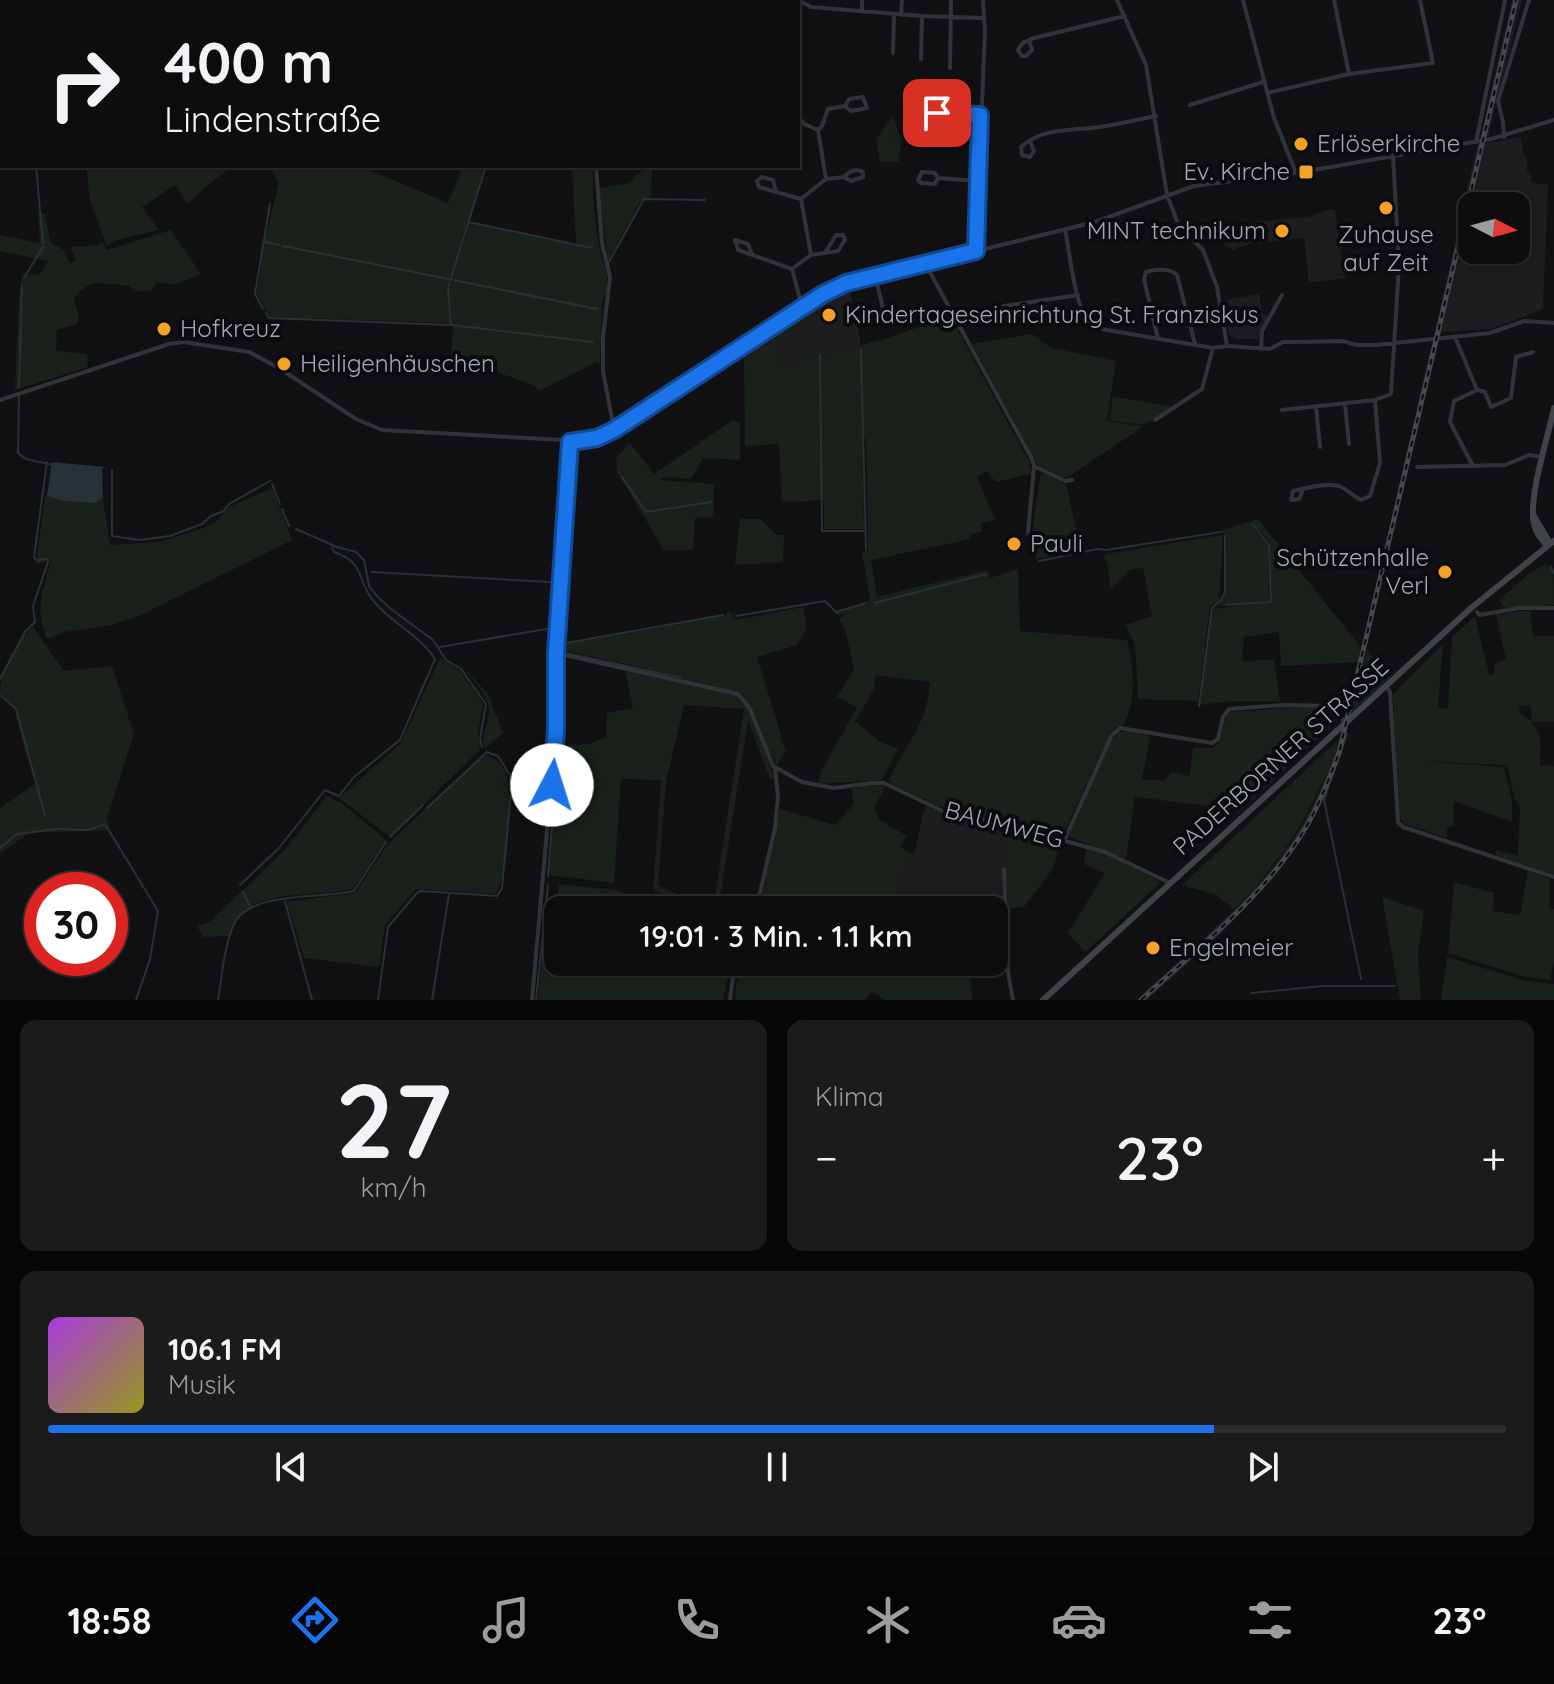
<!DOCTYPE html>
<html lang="de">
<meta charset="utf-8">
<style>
body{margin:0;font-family:Quicksand,sans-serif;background:#1b1b1c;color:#f1f3f6;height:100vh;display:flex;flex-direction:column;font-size:30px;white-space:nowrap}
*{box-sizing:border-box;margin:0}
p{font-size:26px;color:#9a9c9e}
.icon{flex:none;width:44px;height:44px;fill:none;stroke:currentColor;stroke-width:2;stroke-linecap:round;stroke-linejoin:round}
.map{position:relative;height:1000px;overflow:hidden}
.panel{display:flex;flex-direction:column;gap:20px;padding:20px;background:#070708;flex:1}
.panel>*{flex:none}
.top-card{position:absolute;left:0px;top:0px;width:800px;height:168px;box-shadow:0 2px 6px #0004,0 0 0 2px #2d2d2e;background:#0d0d0e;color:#f1f3f6;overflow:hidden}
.needle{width:52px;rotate:96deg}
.buttons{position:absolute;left:1458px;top:192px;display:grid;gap:16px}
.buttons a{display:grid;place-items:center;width:72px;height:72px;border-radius:16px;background:#0d0d0e;box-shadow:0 2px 6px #0004,0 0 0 2px #2d2d2e;font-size:40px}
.speed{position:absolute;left:24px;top:872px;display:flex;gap:16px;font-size:40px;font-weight:700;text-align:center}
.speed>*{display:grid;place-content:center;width:104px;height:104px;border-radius:50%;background:#0d0d0e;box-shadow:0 2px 6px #0004,0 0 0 2px #2d2d2e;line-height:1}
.speed .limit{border:12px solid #d22;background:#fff;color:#111}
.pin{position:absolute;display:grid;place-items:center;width:68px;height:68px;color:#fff;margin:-34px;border-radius:16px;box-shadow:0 4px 12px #0006}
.me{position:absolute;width:88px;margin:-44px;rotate:5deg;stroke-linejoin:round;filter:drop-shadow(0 0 6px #0008)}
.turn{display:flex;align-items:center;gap:28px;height:168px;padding:0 32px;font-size:36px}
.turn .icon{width:104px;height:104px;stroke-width:2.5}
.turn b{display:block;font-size:56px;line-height:68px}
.big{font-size:60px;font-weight:600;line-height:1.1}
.panel .card{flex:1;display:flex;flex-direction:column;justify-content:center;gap:12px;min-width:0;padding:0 28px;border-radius:16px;background:#1b1b1c}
.panel .dial{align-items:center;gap:0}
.dial b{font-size:104px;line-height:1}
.song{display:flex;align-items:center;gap:24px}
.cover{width:96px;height:96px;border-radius:12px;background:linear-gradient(135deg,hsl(280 70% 55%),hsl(60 70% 35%))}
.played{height:8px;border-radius:4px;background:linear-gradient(90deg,#1a73e8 80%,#2d2d2e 80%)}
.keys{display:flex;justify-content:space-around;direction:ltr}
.heat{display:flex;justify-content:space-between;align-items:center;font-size:44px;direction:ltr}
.panel .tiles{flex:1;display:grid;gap:20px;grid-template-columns:1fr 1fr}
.card:last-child{grid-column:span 2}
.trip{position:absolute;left:544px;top:896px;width:464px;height:80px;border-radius:16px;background:#0d0d0e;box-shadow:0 2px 6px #0004,0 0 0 2px #2d2d2e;font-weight:600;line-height:80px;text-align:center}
.tabs{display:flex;height:128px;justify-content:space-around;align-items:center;background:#050506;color:#9a9c9e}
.tabs .icon{width:56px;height:56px}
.tabs .on{color:#1a73e8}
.tabs b{font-size:36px;color:#f1f3f6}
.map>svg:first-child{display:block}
.built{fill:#1d1d20;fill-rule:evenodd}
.green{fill:#19211a;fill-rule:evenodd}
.water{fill:#283136}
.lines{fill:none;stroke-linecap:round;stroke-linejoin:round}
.stream{stroke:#283136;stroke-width:2}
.street{stroke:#323338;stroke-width:4}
.secondary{stroke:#404348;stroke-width:6}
.rail-casing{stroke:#45484d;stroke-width:5}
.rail{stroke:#0c0c0e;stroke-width:2;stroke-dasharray:6;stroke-linecap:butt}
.route-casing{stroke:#114b97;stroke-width:20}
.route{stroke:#1a73e8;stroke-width:14}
.poi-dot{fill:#f4a128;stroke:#0c0c0e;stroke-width:3}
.labels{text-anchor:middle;stroke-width:8;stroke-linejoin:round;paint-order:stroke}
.poi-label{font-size:24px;fill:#a2a9b4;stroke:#0c0c0e;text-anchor:start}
.street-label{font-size:24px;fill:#a2a9b4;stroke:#0c0c0e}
</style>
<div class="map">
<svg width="1554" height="1000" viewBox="0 0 1554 1000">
<rect width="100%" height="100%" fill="#111113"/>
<path class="built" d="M1512,0H1522L1488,136L1480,137Z
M1521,137L1523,153L1527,158V171L1531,174V182L1548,185L1543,309L1492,329L1442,332L1440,336H1434L1477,145ZM1472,206H1516V250H1472Z
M1325,210H1335L1345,278L1309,283L1304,238L1249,244L1233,250L1225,245L1224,225L1313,216Z
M850,290L861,345L779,367L780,330L826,299Z
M1259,294L1262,313L1269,316L1259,339H1237L1229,335L1223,300Z
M1432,342H1438L1352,711L1346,717Z
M1346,733L1337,765L1317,811L1281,869L1221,934L1147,1000H1136L1234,910L1274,866L1303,824L1319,792L1338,740Z
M923,814L999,832L1005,848L1006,873L1002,876L1005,942L994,944V910H883L903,870L914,855Z"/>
<path class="green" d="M893,115L902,141L898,162H880L876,139Z
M86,166H233L209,184L188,204L175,185L142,207L159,230L117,240L107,246L90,201Z
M267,166H360L448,203L463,166H485L448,287L450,323L270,317L257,294L265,240L279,182Z
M572,166H593V197L598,244L607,274V288L602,305L600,364L597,362L539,391L536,386L451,356L453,327L449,289L470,223L593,249L576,243Z
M649,166H652L651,195L640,202L608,261L599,188L630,183L636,175Z
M38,214H45L50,242L64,250L70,263L76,260L70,247L98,245L102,241L107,250L171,230L201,274L175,284L157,283L151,290L135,292L128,285C102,285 93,276 74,298L79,318L77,324L57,330L56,351L87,354L88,367L15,390L19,294L22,275L40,274L48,261L0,251V235L40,243Z
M950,316L1029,461L1031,474L996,482L986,471L977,477L995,520L981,523L982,532L971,534V539L871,560L877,597L988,570L990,578L1018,569L1020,631L1127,640C1134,667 1137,701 1123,726L1115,728L1110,735L1062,837L938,806L890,783L889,779C906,744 928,723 930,682L876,675L873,691L855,721L879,741L898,749L882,780L818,784L821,771L857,708L837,697L854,669C849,651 849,634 839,619L846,613L837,615L834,611L866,604L870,599L862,552L868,551L866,438H862L864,529H824V500L782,502L779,444L745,446L744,357L746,350L780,326V366L885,339Z
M1032,334L1051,348L1116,361L1107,421L1144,426L1068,477L1061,478L1037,464L972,344Z
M1113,397L1172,406L1145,425L1109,420Z
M733,420L740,422V460L703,458L691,479L664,477L660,480L714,484L713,517L695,518L693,550H664L617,472L616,458L630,443L654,474Z
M1041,472L1066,484L1076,529L1087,549L1036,559L1032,532Z
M272,488L292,540L139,616L111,625L65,632L47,639C34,609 43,591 51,561L36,564L45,496L96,503L103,498L110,545L159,542L201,529L218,520L229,507Z
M740,519H760L777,535H784L783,562L735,565Z
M1258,519L1361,647L1358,662L1281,666L1279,632L1244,637L1242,662L1274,659L1280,701H1234L1199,705L1213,609L1272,602L1270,543L1258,529L1255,530L1268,546L1269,601L1218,606L1226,593L1227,536L1219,531Z
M1223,535L1219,600L1210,607L1198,701L1138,699L1135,644L1125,625L1152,616L1143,568L1130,570L1111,589L1107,562L1103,557L1106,554Z
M1545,564L1553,571L1554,605L1505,608L1499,600L1527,575Z
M803,607L807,628L797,645L757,657L781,735L780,739L786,750L777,766L763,739L761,741L774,777L770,779L748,720L718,910H695L653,890L661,780L621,779L614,883L549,875L560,745L589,744L606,737L607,713L633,708L625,671L683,683L685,677L561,650V645L724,616L729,611L736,620ZM684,705L744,709L713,909L658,886L666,782Z
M1519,611H1530L1533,636H1554V722H1532L1530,705L1519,707L1520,713C1543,727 1541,741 1540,765L1554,766V875L1495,855L1496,850L1518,856L1520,808L1518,801H1515L1507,765L1418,761L1504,767L1512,801V822L1454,801L1453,826L1447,828V838L1404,824L1398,814L1393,694L1443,644L1438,706L1440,709L1448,708L1452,637L1475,616L1489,675L1493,674L1495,664L1506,659L1496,615Z
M33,627L64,671L112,666L134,734L107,818L109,830L29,833L0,853V808L35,784L15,714L17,709L0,693C0,673 17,640 33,627Z
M1367,650L1390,677L1353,712L1352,711Z
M440,658L460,671L483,703L478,732L480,750L390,837L339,798L401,743Z
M455,658L488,694L503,733L485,749C480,734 488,726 489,712C490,694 465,672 455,658Z
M1315,706L1330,708L1339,719L1238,813L1233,809L1135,797L1126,859L1068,836L1112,740L1118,732L1131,731L1150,736L1142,779L1163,781L1172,772L1190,776L1193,748H1213C1225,737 1221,724 1229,712Z
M1338,740C1317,807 1282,861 1234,910L1217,895L1182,885Z
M484,754C495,758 502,763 507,775C513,791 505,880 496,894L416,889L385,925L379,967L304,958L287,902L355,893L387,845Z
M870,785L885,786L874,809L880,820L907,836L900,847L914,855L903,870L883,910H759L780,809L835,825L854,804L851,788Z
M327,796L343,804L386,840L353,889C312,899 243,884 228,936L203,937L197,926L209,922L283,852Z
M926,806L949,816L1000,825L1060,842L1054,867L1024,907L1008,908L1005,849L999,833L923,814Z
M1086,849L1105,853L1161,882L1085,952L1068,933L1105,873L1084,864Z
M1528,871L1550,879L1549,907L1554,909V961L1550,980L1526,977L1448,953L1454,882L1494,893L1493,911L1520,915Z
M559,884L614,890L648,900L645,910H558V962H668L686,969L689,962H732L725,992H723L724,1000H538L543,945H553Z
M1382,897L1424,911L1418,954L1421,1000H1400Z
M1005,942L1004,971L969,976L973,1000H885L872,991L865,1000H736L735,991L742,962H994V944Z
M1447,957L1523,980L1554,984V1000H1441Z"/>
<path class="water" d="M52,462L105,467L102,469L103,498L96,503L64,501L47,496Z"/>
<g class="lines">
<path class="stream" d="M340,0L341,2
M372,0L373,2
M438,0V2
M207,2L208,0
M456,2L458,0
M0,6L2,11
M36,166L43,243
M469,222L592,248
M264,242L279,245
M283,246L597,309
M609,262L644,199L705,200
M24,278L43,247
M263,309L255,294L270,204
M266,313L269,318L451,325L593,342
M451,324L448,288L486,166
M861,349L866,550
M820,355L822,531H866
M19,388L22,286
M19,397L18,453L26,459L53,465
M112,470V536L139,540L170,536L202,524L211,516L224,511L229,504L270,481
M622,477L646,512L712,502
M272,484L280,504
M282,509L289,526
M296,529L337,547L356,552L364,560L369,586L375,594L391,609L433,640L446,660L461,669L486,704L480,739L482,747
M1039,561L1098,549L1106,550L1221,532
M1550,566L1554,573
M372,572L550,582
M875,603L986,574
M1226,605L1271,602L1269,545L1253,525
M736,616L825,601L836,612L866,603
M552,640L562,496
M561,644L723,615
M561,645L565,653L683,678
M440,647L552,628
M0,679L25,632L35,622L33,606L48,562L47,559L36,560L34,557L47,462
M0,695L16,709L45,815
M1199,706L1212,608L1221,600L1225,592V536
M1347,734L1324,800L1361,979
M427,808L487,752
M390,837L423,805
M0,848L17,834L57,829L88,830L105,824L158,911L150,959L136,1000
M548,876L559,738
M240,885L279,848L325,790L339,796L354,777L400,740L435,659C420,635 393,624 375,603C355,580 367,563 334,552L331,544
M243,892L250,906
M285,901L312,1000
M1251,993L1323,986H1395
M218,1000C222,976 224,948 233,926C247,890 323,899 354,891L386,842
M378,1000L388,927L417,893L421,891L497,896L502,888L511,792L510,775L498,756L486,752
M432,1000L449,894
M536,1000L548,885"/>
<path class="street" d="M1117,0L1146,65L1167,195L1179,226L1203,250L1217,287L1227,346
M1243,0L1274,118L1296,173
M1334,0L1349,74
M800,1L811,7L922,16L983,18
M862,12V0
M901,15L902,0
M1029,40L1032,50L1026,56H1022L1018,50C1022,42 1026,41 1034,38L1125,16
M893,53L894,15
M921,59L922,16
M950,68L951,0
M1267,93L1349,74L1433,63L1420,0
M1190,105L1263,82
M937,113L933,105L921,106L923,115H934L937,113L980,115
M798,116L804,124L818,130
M1504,137L1503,122L1498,101L1529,0
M1030,141L1034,151L1030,157L1022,155L1021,147C1043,127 1072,131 1100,127C1119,124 1137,120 1156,116
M1476,142L1505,0
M596,166L602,243L610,277L603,337V371L614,430
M938,178L935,173L922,172L918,180L921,183L935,184L938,178L978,181
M827,179L844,177L851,181L863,177V172C855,168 850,171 844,177
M776,191L773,180L762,177L757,181L759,187L801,199
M1065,229C1070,252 1075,318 1095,328L1213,348L1227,346L1270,349L1283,342H1294L1342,341L1357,345H1376L1490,333L1524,321L1554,323
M735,240L738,250L792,269
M735,240L748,244L752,254
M976,251L985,30L983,0
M811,255L825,253L836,235H843L845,240L838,251L825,253
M925,263L1032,459L1034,466L1028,533
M875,275L887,325
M805,306L800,299L792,269L811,255L801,199L826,179L818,130L822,126L828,109L845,106L849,99L863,97L867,108L851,111L845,106
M990,322V314L1004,306L1078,295
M1455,337L1477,390L1485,392L1491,407L1511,398L1516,357L1533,352
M1158,339L1144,279L1146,272C1156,269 1170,268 1177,275L1195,344
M1261,349L1262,331L1282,295
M0,400L169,344L184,342L249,352L279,368L356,419L382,430L581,441L597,438L614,430L823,294L846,283L1095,222L1194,186L1296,173L1491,139L1554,120
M1345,404L1349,444
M1316,407L1320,447
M1282,410L1375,400L1391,394L1399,266L1393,155
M1155,420L1202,389L1213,348
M1034,466L1065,481L1072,480
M1473,466L1450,422L1454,401L1477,390
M1417,467L1505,465L1529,455L1543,457
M1303,489L1299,499L1291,500L1293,491C1307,488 1325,483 1339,486C1347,489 1353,496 1361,500L1370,496L1380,463L1375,400
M1477,612L1480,615L1519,608H1554
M556,653L738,694L750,709L773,766L802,782L834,788L872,783H884L949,814L1001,823L1105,852L1170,883
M1386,685L1390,692L1398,822L1403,827L1554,877
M1064,841L1112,735L1120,728L1212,743L1218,739L1223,717L1229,709L1283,705L1332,706L1345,723
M1004,869L1008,972L1013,1000
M756,910L775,828L778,797L775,768
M532,1000L556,729V653L570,442
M730,1000L735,962"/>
<path class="secondary" d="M1534,516L1550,543
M1547,546C1541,539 1536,533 1534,524C1528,497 1548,437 1554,408
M1043,1000L1471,608L1554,541"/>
<g class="rail-casing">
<path id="rail" d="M1141,1000C1200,946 1265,896 1306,827C1320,803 1329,779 1339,753L1516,0"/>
</g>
<use href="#rail" class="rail"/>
</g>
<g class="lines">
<g class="route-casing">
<path id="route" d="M552,785L556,729V653L570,442L597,438L614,430L823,294L846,283L976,251L980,115L937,113"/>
</g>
<use href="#route" class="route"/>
</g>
<g class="poi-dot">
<circle cx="1301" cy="144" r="8"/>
<rect x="1298" y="164" width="16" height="16" rx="4"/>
<circle cx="1386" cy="208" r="8"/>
<circle cx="1282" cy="231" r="8"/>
<circle cx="829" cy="315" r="8"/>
<circle cx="164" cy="329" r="8"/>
<circle cx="284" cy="364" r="8"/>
<circle cx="1014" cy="544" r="8"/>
<circle cx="1445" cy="572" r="8"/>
<circle cx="1153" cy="948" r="8"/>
</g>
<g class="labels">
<g class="poi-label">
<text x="1317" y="152">Erlöserkirche</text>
<text x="1290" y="180" text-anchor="end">Ev. Kirche</text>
<text x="1266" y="239" text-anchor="end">MINT technikum</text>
<text x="1386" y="243" text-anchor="middle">Zuhause<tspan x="1386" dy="28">auf Zeit</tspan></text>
<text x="845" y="323">Kindertageseinrichtung St. Franziskus</text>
<text x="180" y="337">Hofkreuz</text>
<text x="300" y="372">Heiligenhäuschen</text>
<text x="1030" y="552">Pauli</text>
<text x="1429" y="566" text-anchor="end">Schützenhalle<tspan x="1429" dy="28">Verl</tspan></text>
<text x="1169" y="956">Engelmeier</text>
</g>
<g class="street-label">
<text transform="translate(1281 757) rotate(-42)" y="8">PADERBORNER STRASSE</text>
<text transform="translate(1004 825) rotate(15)" y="8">BAUMWEG</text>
</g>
</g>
</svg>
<div class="buttons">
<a><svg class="needle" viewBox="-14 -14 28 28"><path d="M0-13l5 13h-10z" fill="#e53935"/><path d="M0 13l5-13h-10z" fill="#9a9c9e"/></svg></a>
</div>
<div class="speed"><div class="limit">30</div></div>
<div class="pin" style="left:937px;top:113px;background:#d93025"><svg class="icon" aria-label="arrive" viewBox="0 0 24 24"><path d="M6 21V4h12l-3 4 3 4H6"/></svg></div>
<svg class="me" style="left:552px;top:785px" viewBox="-20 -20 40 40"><circle r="19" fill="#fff"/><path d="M0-13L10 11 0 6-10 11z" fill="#1a73e8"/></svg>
<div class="trip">19:01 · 3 Min. · 1.1 km</div>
<div class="top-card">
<div class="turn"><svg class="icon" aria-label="right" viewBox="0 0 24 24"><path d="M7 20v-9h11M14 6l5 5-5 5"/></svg><div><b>400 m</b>Lindenstraße</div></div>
</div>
</div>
<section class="panel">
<div class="tiles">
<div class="card dial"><b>27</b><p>km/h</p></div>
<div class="card"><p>Klima</p>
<div class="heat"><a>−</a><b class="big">23°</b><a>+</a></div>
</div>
<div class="card">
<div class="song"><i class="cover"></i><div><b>106.1 FM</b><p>Musik</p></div></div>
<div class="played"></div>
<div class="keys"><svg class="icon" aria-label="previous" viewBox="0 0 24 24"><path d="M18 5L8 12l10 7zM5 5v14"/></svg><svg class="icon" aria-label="pause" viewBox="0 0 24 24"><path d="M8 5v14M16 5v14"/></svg><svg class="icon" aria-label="next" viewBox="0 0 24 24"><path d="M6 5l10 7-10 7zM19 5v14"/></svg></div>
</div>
</div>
</section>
<nav class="tabs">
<b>18:58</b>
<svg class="icon on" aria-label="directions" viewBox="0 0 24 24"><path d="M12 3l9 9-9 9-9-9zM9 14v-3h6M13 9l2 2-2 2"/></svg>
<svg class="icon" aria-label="music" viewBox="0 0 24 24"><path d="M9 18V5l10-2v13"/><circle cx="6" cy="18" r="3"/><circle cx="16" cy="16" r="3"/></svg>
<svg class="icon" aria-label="phone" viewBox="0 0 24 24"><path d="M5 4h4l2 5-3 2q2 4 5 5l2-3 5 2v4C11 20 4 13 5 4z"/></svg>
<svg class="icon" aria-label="climate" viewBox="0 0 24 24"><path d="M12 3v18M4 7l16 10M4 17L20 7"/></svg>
<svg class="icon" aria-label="car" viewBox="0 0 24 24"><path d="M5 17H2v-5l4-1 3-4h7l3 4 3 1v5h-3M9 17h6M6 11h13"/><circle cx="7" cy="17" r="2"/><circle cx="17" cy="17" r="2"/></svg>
<svg class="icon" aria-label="filters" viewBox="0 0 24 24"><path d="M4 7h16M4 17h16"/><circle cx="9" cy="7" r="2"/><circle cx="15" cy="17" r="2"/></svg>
<b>23°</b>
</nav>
